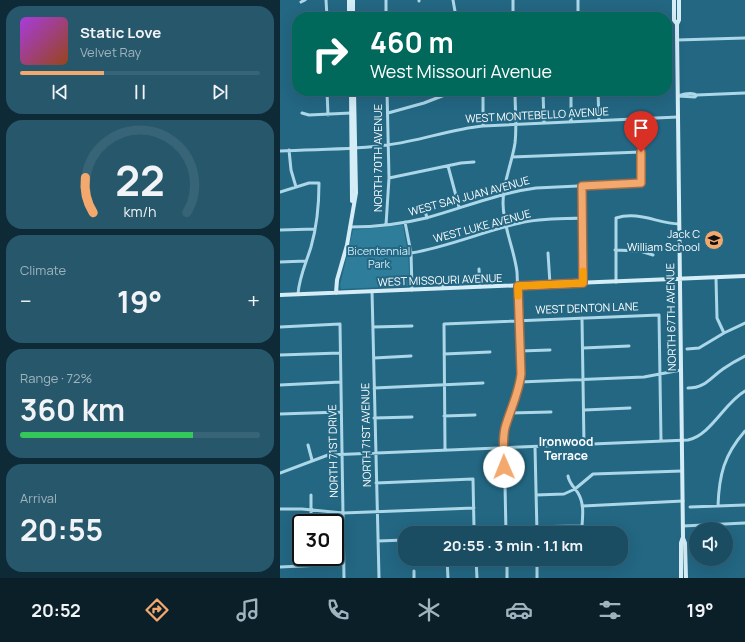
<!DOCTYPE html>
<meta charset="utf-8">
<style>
body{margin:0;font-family:Manrope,sans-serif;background:#27576b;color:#f1f3f6;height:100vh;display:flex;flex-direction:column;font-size:15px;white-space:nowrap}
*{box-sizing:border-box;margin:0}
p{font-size:13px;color:#9fb4be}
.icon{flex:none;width:22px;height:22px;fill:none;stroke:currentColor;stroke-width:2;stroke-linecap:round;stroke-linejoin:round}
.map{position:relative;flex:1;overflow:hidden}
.panel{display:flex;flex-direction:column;gap:6px;padding:6px;background:#0e2a36;width:280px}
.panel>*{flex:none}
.top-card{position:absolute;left:12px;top:12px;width:380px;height:84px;border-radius:16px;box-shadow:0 4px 16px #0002,0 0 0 1px #386477;background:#00695c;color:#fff;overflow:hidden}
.tools{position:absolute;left:409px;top:522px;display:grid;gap:8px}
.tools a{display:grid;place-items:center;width:44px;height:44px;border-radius:50%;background:#1a4d62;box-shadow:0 4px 16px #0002,0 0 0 1px #386477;font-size:20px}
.speed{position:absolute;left:12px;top:514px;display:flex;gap:8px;font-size:20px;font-weight:700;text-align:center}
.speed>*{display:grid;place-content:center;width:52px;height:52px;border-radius:50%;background:#1a4d62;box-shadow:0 4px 16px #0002,0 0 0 1px #386477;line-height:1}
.speed .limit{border:2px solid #111;border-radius:6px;background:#fff;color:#111}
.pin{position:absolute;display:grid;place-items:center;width:34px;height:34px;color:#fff;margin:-41px -17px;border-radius:50% 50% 50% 0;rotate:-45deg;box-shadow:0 0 4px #0007}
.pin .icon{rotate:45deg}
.me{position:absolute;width:44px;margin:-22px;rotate:359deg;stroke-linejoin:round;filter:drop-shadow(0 0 3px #0008)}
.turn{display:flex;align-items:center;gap:14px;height:84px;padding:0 12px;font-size:18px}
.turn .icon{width:52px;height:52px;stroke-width:2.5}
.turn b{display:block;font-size:28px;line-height:34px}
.big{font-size:30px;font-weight:700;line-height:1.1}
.panel .card{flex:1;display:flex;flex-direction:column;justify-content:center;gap:6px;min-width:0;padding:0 14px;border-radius:16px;background:#27576b}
.panel .dial{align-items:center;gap:0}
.dial svg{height:104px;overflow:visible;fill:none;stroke:#386477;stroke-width:7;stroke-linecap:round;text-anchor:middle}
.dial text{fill:#f1f3f6;stroke:none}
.song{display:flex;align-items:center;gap:12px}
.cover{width:48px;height:48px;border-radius:6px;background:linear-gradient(135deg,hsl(280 70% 55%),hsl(20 70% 35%))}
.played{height:4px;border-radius:2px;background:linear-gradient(90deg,#f3a86d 35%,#386477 35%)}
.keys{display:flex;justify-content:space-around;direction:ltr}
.heat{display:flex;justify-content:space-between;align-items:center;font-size:22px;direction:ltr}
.charge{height:6px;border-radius:3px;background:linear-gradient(90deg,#34c759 72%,#386477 0)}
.trip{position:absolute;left:118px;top:526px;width:230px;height:40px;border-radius:16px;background:#1a4d62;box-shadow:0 4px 16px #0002,0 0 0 1px #386477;font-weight:700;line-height:40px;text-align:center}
.tabs{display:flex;height:64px;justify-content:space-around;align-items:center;background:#0a1f27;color:#9fb4be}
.tabs .icon{width:28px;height:28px}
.tabs .active{color:#f3a86d}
.tabs b{font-size:18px;color:#f1f3f6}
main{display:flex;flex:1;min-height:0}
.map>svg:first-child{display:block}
.green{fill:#2d7d9b}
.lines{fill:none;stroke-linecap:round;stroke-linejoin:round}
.street{stroke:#abd7e8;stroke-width:3}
.secondary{stroke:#d5edf7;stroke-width:4}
.route-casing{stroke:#9e6d47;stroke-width:10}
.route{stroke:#f3a86d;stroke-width:7}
.slow{stroke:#f59e0b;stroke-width:7}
.labels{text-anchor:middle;stroke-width:4;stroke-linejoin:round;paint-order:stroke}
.street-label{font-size:11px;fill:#fff;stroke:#236783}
.poi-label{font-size:11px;fill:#fff;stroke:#236783;text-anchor:end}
.park-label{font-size:11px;fill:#ceebf6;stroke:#236783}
.neighbourhood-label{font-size:12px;font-weight:bold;fill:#fff;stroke:#236783}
</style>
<main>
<section class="panel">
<div class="card">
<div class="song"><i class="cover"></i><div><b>Static Love</b><p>Velvet Ray</p></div></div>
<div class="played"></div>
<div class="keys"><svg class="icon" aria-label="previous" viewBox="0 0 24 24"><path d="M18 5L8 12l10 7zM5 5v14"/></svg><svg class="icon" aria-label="pause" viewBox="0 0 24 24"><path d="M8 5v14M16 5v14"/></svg><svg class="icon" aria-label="next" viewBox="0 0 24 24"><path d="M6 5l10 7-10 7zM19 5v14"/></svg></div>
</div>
<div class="card dial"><svg viewBox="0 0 100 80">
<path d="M14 69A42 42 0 1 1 86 69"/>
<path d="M14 69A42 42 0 0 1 8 42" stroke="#f3a86d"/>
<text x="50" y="56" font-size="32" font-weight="700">22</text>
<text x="50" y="72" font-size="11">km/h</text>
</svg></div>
<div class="card"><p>Climate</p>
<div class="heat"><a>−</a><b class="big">19°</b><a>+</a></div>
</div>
<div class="card"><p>Range · 72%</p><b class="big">360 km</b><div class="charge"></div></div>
<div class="card"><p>Arrival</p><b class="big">20:55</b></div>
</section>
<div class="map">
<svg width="465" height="578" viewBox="0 0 465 578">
<rect width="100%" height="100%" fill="#236783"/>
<path class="green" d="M123,225L128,253L130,286L61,289L60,285L73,230Z"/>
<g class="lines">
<path class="street" d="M46,0L47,17
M106,0V17
M139,0V1
M173,0L176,17
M233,0V17
M298,0V17
M21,2L25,0
M214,17H243
M397,40L465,38
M47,91L48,115
M203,91V126
M263,91L264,123
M291,91V122
M318,91L319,121
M398,96C404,94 411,92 417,95L465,93
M398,96L415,97L417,95
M22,113L29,115L71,113
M108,113L144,103L175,91
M9,150L11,170L16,187
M0,151C36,149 72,150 107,145C140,141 171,129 203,126L398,117
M232,157L361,152
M168,166L179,207
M109,178L181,163L194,162
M302,186L303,283
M0,192L29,183H39C39,204 37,226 31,247C26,263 19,278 18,294
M144,207L147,218
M125,222L131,253L132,290
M106,225L109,178L107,91
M70,227C96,227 122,224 146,218C183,208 218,193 256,188L361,183L360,119
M0,230L35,229
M335,250L360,251L373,255
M131,253C168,247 204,231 240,223C260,218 281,219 302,218
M268,253L270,284
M0,262L26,261
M199,269L200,287
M436,278L437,318L444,333
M163,279V288
M336,282V218C358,211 377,223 399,224
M92,291L99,578
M302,318L304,445
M0,327L60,324L64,578
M93,327L132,326
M303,348L349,346
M407,349L419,348L444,333L465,323
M240,351L270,350
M164,354L210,352
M0,355L60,353
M94,358L131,356
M240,382L364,377L401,370
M0,385L61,382
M94,388L203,383
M408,388C425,388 430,378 443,369C450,364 457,360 465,356
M304,410L350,408
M230,413L271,412
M0,414L61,412
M164,416L195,415
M94,418L132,417
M28,445L32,460
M255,447L257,533
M165,450L164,324L379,315L381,441
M0,473L48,455L408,440C431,435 444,403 465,391
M96,483L193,479L194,528L302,526C303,514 304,503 298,493C294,487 289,483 288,476
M256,495L284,494L295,489L313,474L402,471
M303,506L403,501
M438,506C439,475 444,455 465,431
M410,507L465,505
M0,509H22L63,513L194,508
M31,523V495
M403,526L465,523
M226,533L224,436L225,429L236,399L240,382L241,373L237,272C234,248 223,227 223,203C223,182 232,163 235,143C237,126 235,108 235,91
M98,541L125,540
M167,559L168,578
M196,559L197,578
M227,559V578
M257,559V578
M0,567L64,564
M134,571V578"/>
<path class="secondary" d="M69,0V17
M73,0V17
M394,0V20L397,24
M399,0V20L397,24V32L403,537L401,543V578
M71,91L72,201
M56,293L57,280L67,245L76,193L74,91
M0,295L465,276
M403,538L405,543L406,578"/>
</g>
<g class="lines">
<g class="route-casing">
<path id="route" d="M224,467C224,454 222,441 225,428C230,410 239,393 241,374L238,286L303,283L302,186L361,183V152"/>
</g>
<use href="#route" class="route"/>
<path class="slow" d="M238,296V286L303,283V271"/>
</g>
<defs>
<g id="school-disc" transform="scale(1)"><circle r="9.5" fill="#f3a86d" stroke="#236783"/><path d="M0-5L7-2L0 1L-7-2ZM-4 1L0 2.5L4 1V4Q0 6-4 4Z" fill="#111"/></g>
</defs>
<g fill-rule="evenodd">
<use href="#school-disc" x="434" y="240"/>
</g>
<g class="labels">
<g class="street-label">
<text transform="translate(257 115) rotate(-3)" y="4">WEST MONTEBELLO AVENUE</text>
<text transform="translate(98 158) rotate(-90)" y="4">NORTH 70TH AVENUE</text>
<text transform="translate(189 196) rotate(-15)" y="4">WEST SAN JUAN AVENUE</text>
<text transform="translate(202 226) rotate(-15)" y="4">WEST LUKE AVENUE</text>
<text transform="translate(160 280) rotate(-2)" y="4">WEST MISSOURI AVENUE</text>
<text transform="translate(307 308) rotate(-2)" y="4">WEST DENTON LANE</text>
<text transform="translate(391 317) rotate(-91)" y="4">NORTH 67TH AVENUE</text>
<text transform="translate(86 435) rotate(-91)" y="4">NORTH 71ST AVENUE</text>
<text transform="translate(53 451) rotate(-91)" y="4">NORTH 71ST DRIVE</text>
</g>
<g class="poi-label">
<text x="420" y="238">Jack C<tspan x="420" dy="13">William School</tspan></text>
</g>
<g class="park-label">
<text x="99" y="255">Bicentennial<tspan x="99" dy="13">Park</tspan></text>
</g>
<g class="neighbourhood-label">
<text x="286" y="446">Ironwood<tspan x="286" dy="14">Terrace</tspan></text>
</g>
</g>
</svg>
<div class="tools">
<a><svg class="icon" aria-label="sound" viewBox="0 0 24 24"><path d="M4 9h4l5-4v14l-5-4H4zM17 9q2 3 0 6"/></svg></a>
</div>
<div class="speed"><div class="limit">30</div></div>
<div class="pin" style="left:361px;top:152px;background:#d93025"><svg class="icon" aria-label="arrive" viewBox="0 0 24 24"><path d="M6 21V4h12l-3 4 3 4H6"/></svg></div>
<svg class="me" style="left:224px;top:467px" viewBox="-20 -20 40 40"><circle r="19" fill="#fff"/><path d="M0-13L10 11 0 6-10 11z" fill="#f3a86d"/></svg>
<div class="trip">20:55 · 3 min · 1.1 km</div>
<div class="top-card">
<div class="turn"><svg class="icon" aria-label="right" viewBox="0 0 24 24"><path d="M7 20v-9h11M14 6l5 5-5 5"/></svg><div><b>460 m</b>West Missouri Avenue</div></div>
</div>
</div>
</main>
<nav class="tabs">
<b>20:52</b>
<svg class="icon active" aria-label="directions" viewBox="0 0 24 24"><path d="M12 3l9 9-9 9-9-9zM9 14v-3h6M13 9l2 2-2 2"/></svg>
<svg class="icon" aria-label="music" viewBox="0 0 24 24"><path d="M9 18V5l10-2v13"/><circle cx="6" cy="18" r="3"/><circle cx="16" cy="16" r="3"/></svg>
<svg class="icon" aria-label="phone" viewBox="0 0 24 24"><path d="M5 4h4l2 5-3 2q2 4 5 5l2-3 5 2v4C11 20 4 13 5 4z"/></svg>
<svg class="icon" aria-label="climate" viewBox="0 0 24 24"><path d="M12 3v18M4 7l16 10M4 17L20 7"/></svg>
<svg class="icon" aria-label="car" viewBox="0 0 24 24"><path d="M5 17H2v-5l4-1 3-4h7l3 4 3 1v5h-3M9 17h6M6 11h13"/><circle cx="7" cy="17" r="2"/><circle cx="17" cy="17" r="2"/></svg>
<svg class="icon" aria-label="filters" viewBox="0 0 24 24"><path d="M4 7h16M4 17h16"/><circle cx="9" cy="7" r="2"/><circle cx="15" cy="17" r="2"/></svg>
<b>19°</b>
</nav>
